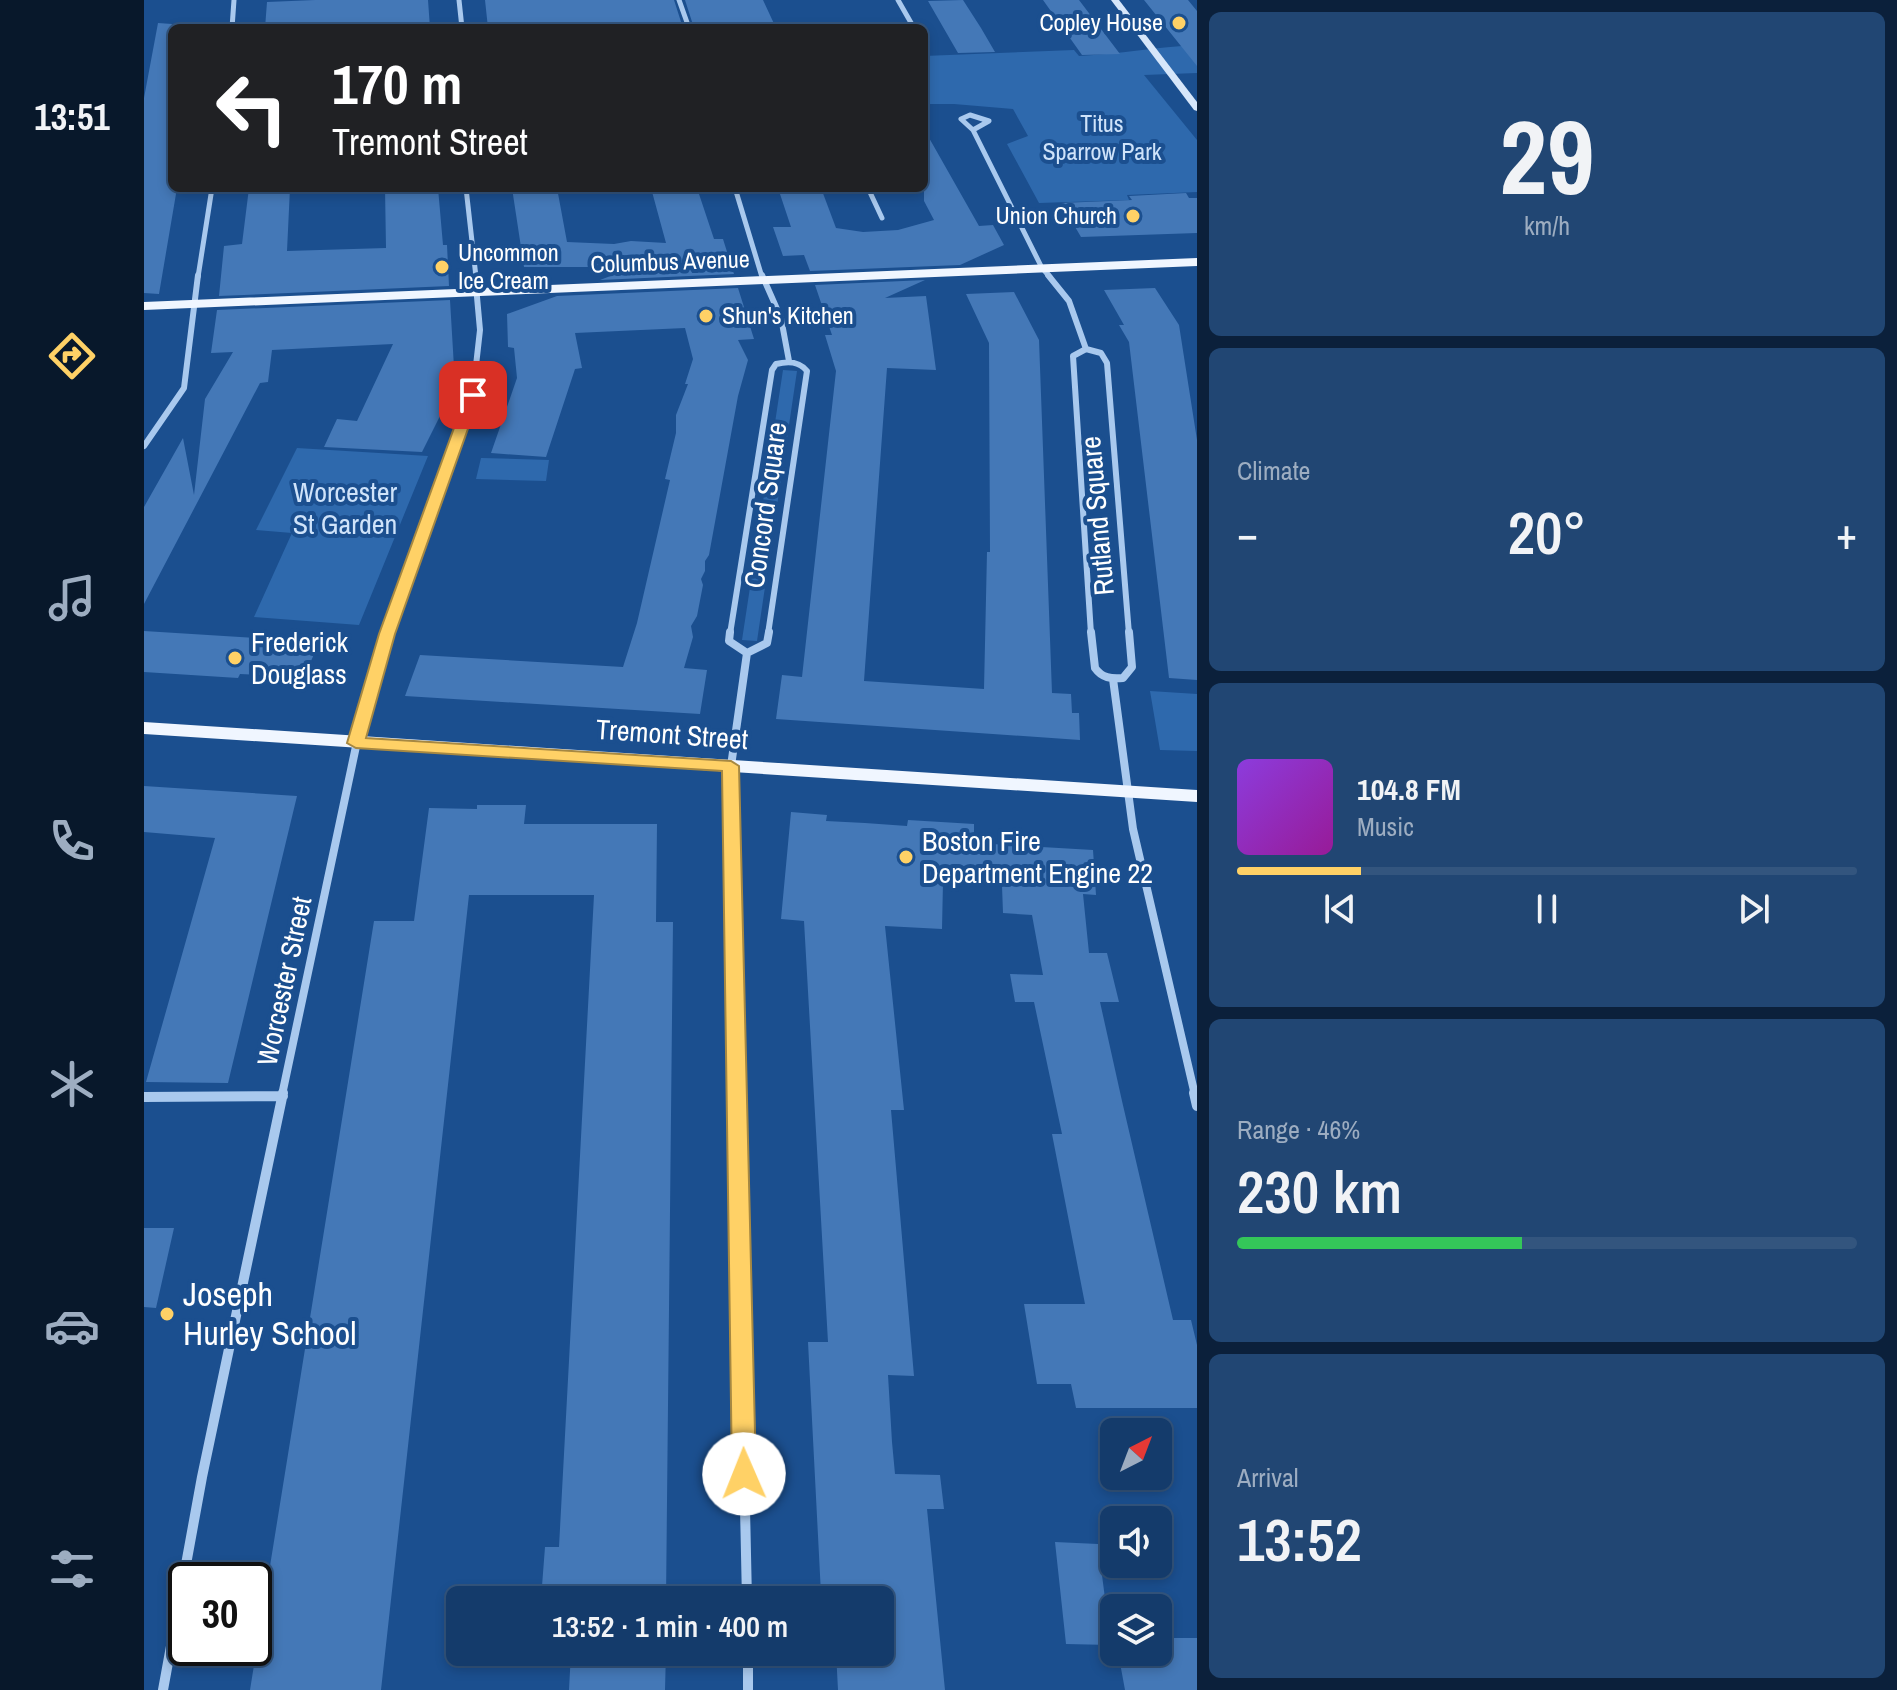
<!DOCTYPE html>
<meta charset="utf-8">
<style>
body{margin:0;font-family:"Archivo Narrow",sans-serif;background:#214673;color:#f1f3f6;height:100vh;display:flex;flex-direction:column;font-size:30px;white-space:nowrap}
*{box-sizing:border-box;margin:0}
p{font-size:26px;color:#9dadc1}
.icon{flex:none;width:44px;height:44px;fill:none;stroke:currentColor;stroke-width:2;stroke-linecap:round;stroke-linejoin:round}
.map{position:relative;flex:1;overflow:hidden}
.panel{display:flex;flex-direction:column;gap:12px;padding:12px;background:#0b203b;width:700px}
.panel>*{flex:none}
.top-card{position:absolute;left:24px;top:24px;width:760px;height:168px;border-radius:12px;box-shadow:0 4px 12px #0003,0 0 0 2px #33557e;background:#202124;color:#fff;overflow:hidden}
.needle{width:52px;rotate:42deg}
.tools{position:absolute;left:956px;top:1418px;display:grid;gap:16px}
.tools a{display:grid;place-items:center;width:72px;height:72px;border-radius:12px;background:#143b6b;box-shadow:0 4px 12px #0003,0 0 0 2px #33557e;font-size:40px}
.speed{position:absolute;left:24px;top:1562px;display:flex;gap:16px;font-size:40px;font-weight:700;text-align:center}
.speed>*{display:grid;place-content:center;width:104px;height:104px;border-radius:50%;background:#143b6b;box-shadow:0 4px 12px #0003,0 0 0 2px #33557e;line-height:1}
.speed .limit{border:4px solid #111;border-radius:12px;background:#fff;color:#111}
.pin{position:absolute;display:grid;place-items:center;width:68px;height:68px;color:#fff;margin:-34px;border-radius:16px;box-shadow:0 4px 12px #0006}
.me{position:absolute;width:88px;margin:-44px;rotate:359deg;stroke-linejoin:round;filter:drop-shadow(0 0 6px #0008)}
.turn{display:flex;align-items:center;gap:28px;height:168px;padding:0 32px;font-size:36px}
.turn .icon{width:104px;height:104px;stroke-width:2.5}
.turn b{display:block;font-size:56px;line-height:68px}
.big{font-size:60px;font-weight:600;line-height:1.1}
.panel .card{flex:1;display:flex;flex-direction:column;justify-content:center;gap:12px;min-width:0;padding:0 28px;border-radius:12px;background:#214673}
.panel .dial{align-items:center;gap:0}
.dial b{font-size:104px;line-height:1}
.song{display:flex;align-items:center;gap:24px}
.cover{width:96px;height:96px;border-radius:12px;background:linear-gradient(135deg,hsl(270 70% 55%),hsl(300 70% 35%))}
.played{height:8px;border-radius:4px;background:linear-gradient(90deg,#ffd166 20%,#33557e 20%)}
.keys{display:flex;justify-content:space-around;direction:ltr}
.heat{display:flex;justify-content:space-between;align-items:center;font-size:44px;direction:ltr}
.charge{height:12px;border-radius:6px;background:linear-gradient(90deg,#34c759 46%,#33557e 0)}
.trip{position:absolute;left:302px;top:1586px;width:448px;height:80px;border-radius:12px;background:#143b6b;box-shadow:0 4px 12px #0003,0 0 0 2px #33557e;font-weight:600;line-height:80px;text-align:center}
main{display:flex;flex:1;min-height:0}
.tabs{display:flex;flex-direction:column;width:144px;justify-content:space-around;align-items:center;background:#08182b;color:#9dadc1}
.tabs .icon{width:56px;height:56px}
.tabs .on{color:#ffd166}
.tabs b{font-size:36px;color:#f1f3f6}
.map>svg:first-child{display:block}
.green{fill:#2e69ad}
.building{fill:#4478b7}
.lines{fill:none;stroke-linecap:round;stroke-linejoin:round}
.minor-far3{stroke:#a9c9ee;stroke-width:5}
.minor-far2{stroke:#a9c9ee;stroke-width:6}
.minor-far1{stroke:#a9c9ee;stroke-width:8}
.minor{stroke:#a9c9ee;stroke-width:10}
.secondary{fill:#d6e6fa;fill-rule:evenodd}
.primary{fill:#f0f6ff;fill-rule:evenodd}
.route{fill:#ffd166;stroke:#a68842;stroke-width:2}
.poi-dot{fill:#ffd166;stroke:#1b4f8f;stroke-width:3}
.labels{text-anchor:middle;stroke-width:8;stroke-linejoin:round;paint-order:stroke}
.far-poi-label{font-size:24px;fill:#fff;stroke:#1b4f8f;text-anchor:end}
.far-park-label{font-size:24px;fill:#cfe3fa;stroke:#1b4f8f}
.far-street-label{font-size:24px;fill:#fff;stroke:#1b4f8f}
.park-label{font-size:28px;fill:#cfe3fa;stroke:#1b4f8f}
.street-label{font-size:28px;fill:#fff;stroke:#1b4f8f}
.poi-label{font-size:28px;fill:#fff;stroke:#1b4f8f;text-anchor:start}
.near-poi-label{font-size:34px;fill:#fff;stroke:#1b4f8f;text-anchor:start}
</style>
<main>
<nav class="tabs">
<b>13:51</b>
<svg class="icon on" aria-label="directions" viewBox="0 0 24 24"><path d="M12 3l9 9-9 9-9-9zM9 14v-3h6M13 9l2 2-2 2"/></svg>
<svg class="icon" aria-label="music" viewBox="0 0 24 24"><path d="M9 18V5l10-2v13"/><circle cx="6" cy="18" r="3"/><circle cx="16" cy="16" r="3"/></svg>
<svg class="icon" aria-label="phone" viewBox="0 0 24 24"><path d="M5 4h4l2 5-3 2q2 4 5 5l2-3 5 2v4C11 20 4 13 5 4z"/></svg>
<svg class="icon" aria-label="climate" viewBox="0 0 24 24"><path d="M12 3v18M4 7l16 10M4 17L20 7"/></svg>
<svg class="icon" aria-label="car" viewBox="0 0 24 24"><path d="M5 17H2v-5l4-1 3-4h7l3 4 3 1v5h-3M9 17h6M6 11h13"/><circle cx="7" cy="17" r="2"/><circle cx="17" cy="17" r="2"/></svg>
<svg class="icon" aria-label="filters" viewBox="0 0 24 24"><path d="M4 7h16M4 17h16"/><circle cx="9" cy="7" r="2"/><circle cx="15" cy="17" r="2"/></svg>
</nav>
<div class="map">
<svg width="1053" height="1690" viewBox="0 0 1053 1690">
<rect width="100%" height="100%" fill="#1b4f8f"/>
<path class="green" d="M1053,45V73L1000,75L1053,140V192L983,195L985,200L895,203L863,144L884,136L869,109L810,104H780V56L930,50L935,56C975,54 1013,47 1053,45Z
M639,370L653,371L613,641L598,640Z
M153,448L284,456L215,625L110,617L148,533L112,530Z
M337,458H338L405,460L402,481L332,479Z
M1006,691L1053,694V751L1016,750Z"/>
<path class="building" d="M171,0H284L286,28H121L123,2Z
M341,0H530L539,28H344Z
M541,0H619L632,28H550Z
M819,0L837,28L851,52L814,53L784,1Z
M899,0H935L976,54L938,55Z
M1000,0H1044L1053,11V66Z
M14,23L28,24V188H33L15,294L0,293V98Z
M780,129L835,226L849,225L860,245L816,265L666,271L660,255L639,256L629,227H647L634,188H677L692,228L719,232L754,230L790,220L780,201Z
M105,188H146L143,251L242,248L241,188H294L299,245H303L305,286L75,296L80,246L98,244Z
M368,188H413L423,242L470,244L487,241L522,243L507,188H553L570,239H579L590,274L456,280L490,267H380Z
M1042,193L1045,198H1053V233L937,237L917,203L988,200L985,196Z
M781,280L741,298L782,296L792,370L743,368L720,681L840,689L843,552H846L845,343L822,294L870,292L895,340L908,693L927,694L928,713H935L936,740L632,719L638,675L658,677L692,371L681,335H688L671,285Z
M594,288L610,339L594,340L604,360L594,396L565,555L561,561V571L557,579L559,585L553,616L547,626L549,637L540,668L563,670L556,714L261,696L276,655L479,667L493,623L526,480L521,479L532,433V415L544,384H541L549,359L541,328L431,333L438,368L431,369L402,457L347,453L373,378L370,348L364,347L363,314L413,296Z
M1011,288L1035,325L1053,440V680L1025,678L985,342L975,325H980L960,290Z
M306,300L311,384L302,393L299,410L278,452L180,447L193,419L213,421L249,344L128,350L124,382L116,383L0,604V507L39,438L50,495L61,399L89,352L67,353L73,310Z
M0,631L113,638L111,641L174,645L160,677L96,674L94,678L0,672Z
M0,786L153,796L84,1083L2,1082L71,838L0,832Z
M333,805H382L380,824H513L512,922H529L522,1600H429L430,1587L398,1586L401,1547H415L450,895H325L237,1690H106L230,921H270L285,808L333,809Z
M647,812L683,815L682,821L721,823L763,826L764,820L830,824V843L949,850L952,895L939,894L945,953H963L975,1002H956L978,1101L1029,1320H1047L1053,1345V1408H932L927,1384H893L880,1304H941L908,1134H918L890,1002H871L866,974L899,975L888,915L859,913L858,886L799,882L798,929L741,926L760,1110H747L770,1376L744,1375L748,1442L751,1474L796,1475L800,1509H783L801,1690H694L692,1652H736V1600H689V1594H677L664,1342H684L660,921L637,919Z
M0,1228H30L12,1308L0,1307Z
M911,1542L954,1544L967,1645L922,1644Z
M1014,1638H1053V1690H981L974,1652H1014Z
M427,1652H522L521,1690H425Z"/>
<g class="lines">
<path class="minor-far3" d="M315,0L318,28
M535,0L545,28
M754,0L770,28
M88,28L90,0
M780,45L783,50
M826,115L845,121L829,130L817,119Z
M829,130L898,268L906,277
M322,188L332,277
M591,188L618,277
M724,188L738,218
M54,277L68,188"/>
<path class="minor-far2" d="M618,275L637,318L645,361
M904,275L925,301L942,349
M0,446L40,388L54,275
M243,634L329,392L336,330L331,275
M586,634L628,370L632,364C644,361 655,361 663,371L624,634
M947,634L929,356L942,349L957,353L963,363L985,634"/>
<path class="minor-far1" d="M586,632L585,641L603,653L623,643L625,632
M947,632L951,668C958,678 967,679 979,678L988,667L985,632
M969,679L989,829L1051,1095
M138,1095L221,704L244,632
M592,1095L586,803L587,766L603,653"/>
<path class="minor" d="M592,1093L603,1600
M1050,1093L1053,1106
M0,1097L139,1096
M604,1652V1690
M19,1690L58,1477L139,1093"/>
<path class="secondary" d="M967,0H975L1053,102V111L1050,110Z"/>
<path class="primary" d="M1053,258V266L0,310V302Z
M0,722L1053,790V802L0,734Z"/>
</g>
<path class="route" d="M329,391L336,395L251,634L222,738L587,761L595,766L612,1474L608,1481L600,1484L591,1481L588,1474L578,771L212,748L203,743L235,634L322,395Z"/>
<g class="poi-dot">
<circle cx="1035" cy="23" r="8"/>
<circle cx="989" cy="216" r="8"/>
<circle cx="298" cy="267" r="8"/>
<circle cx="562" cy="316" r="8"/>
<circle cx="91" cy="658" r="8"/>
<circle cx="762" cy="857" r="8"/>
<circle cx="23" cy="1314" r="8"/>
</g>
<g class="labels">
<g class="far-poi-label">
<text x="1019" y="31">Copley House</text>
<text x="973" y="224">Union Church</text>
<text x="314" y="261" text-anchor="start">Uncommon<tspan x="314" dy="28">Ice Cream</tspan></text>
<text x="578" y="324" text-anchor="start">Shun's Kitchen</text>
</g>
<g class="far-park-label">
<text x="958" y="132">Titus<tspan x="958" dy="28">Sparrow Park</tspan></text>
</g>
<g class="far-street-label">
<text transform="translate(526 262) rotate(-2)" y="8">Columbus Avenue</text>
</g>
<g class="park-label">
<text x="201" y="502">Worcester<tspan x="201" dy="32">St Garden</tspan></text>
</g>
<g class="street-label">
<text transform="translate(621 505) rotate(-82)" y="10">Concord Square</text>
<text transform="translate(953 516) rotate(-95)" y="10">Rutland Square</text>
<text transform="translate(528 734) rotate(4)" y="10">Tremont Street</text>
<text transform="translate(140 981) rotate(-78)" y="10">Worcester Street</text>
</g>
<g class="poi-label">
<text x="107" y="652">Frederick<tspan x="107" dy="32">Douglass</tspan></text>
<text x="778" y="851">Boston Fire<tspan x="778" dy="32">Department Engine 22</tspan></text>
</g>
<g class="near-poi-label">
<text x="39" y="1306">Joseph<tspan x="39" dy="39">Hurley School</tspan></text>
</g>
</g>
</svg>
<div class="tools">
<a><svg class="needle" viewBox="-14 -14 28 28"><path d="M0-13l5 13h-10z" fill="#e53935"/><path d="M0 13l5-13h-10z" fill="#9dadc1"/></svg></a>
<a><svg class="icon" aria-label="sound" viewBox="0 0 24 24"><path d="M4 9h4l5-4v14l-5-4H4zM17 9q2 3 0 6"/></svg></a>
<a><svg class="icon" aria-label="layers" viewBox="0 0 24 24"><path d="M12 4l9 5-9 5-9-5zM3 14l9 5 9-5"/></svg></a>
</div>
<div class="speed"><div class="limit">30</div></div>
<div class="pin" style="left:329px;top:395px;background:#d93025"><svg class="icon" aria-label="arrive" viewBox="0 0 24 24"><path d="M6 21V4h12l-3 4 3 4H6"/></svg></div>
<svg class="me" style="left:600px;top:1474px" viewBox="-20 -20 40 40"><circle r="19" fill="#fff"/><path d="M0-13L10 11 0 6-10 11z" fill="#ffd166"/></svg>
<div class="trip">13:52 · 1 min · 400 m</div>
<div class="top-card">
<div class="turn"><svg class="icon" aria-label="left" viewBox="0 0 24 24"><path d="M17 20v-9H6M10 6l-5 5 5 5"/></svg><div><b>170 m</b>Tremont Street</div></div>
</div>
</div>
<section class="panel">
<div class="card dial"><b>29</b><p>km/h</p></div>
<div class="card"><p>Climate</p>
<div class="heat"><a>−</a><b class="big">20°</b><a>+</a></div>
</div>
<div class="card">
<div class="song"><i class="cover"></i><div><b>104.8 FM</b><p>Music</p></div></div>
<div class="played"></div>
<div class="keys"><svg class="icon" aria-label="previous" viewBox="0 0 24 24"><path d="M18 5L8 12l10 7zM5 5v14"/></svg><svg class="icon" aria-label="pause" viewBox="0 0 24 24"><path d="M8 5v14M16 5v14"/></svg><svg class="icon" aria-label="next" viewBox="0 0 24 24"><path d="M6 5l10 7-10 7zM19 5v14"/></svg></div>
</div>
<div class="card"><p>Range · 46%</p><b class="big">230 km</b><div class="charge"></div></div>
<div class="card"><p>Arrival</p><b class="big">13:52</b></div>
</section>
</main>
